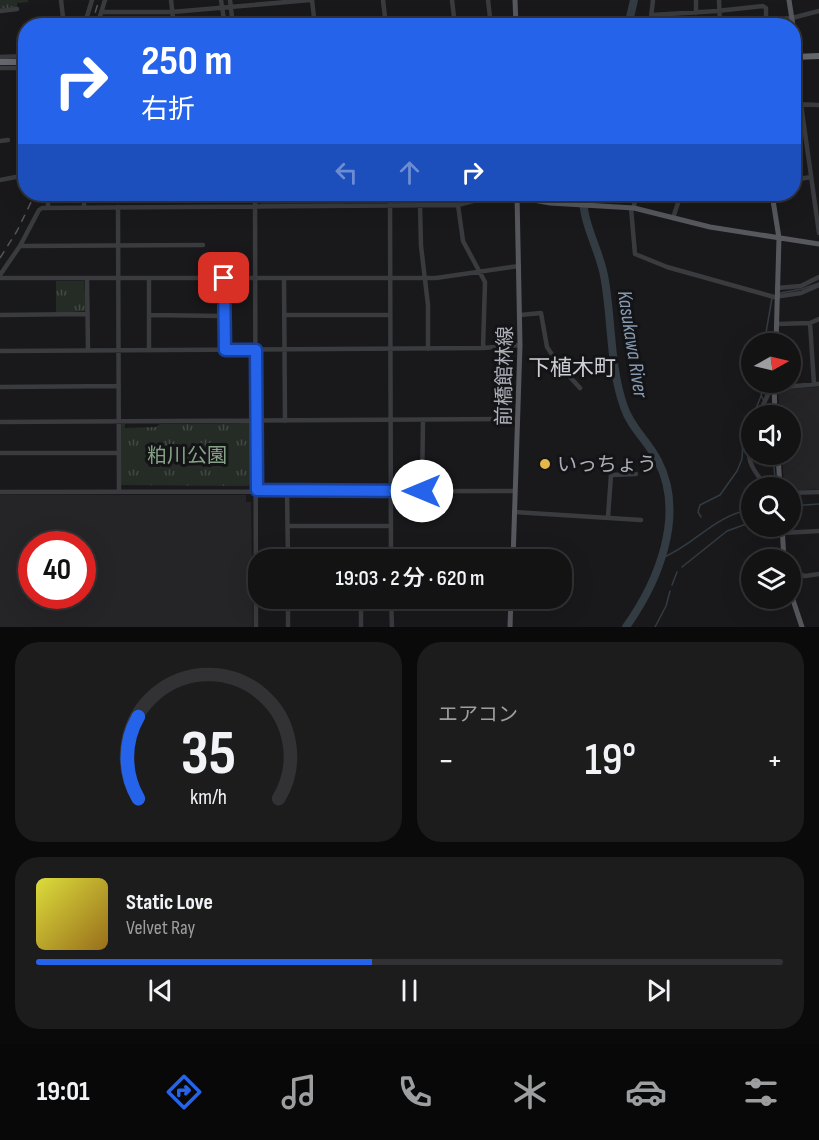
<!DOCTYPE html>
<html lang="ja">
<meta charset="utf-8">
<style>
body{margin:0;font-family:"Sofia Sans Condensed","Noto Sans JP",sans-serif;background:#1c1c1d;color:#f1f3f6;height:100vh;display:flex;flex-direction:column;font-size:22px;white-space:nowrap}
*{box-sizing:border-box;margin:0}
p{font-size:20px;color:#9d9ea0}
.icon{flex:none;width:33px;height:33px;fill:none;stroke:currentColor;stroke-width:2;stroke-linecap:round;stroke-linejoin:round}
.map{position:relative;height:627px;overflow:hidden}
.sheet{display:flex;flex-direction:column;gap:15px;padding:15px;background:#0a0a0b;flex:1}
.sheet>*{flex:none}
.guide{position:absolute;left:18px;top:18px;width:783px;height:183px;border-radius:24px;box-shadow:0 6px 24px #0002,0 0 0 2px #323234;background:#2563eb;color:#fff;overflow:hidden}
.needle{width:39px;rotate:82deg}
.tools{position:absolute;left:741px;top:333px;display:grid;gap:12px}
.tools a{display:grid;place-items:center;width:60px;height:60px;border-radius:50%;background:#131314;box-shadow:0 6px 24px #0002,0 0 0 2px #323234;font-size:30px}
.speed{position:absolute;left:18px;top:531px;display:flex;gap:12px;font-size:30px;font-weight:700;text-align:center}
.speed>*{display:grid;place-content:center;width:78px;height:78px;border-radius:50%;background:#131314;box-shadow:0 6px 24px #0002,0 0 0 2px #323234;line-height:1}
.speed .limit{border:9px solid #d22;background:#fff;color:#111}
.pin{position:absolute;display:grid;place-items:center;width:51px;height:51px;color:#fff;margin:-26px;border-radius:12px;box-shadow:0 3px 9px #0006}
.me{position:absolute;width:66px;margin:-33px;rotate:270deg;stroke-linejoin:round;filter:drop-shadow(0 0 4px #0008)}
.turn{display:flex;align-items:center;gap:21px;height:126px;padding:0 24px;font-size:27px}
.turn .icon{width:78px;height:78px;stroke-width:2.5}
.turn b{display:block;font-size:42px;line-height:51px}
.lanes{display:flex;align-items:center;height:57px;padding:0 24px;background:#0003;justify-content:center;gap:30px;direction:ltr}
.lanes .off{opacity:.35}
.big{font-size:45px;font-weight:600;line-height:1.1}
.sheet .card{flex:1;display:flex;flex-direction:column;justify-content:center;gap:9px;min-width:0;padding:0 21px;border-radius:24px;background:#1c1c1d}
.sheet .dial{align-items:center;gap:0}
.dial svg{height:156px;overflow:visible;fill:none;stroke:#323234;stroke-width:7;stroke-linecap:round;text-anchor:middle}
.dial text{fill:#f1f3f6;stroke:none}
.song{display:flex;align-items:center;gap:18px}
.cover{width:72px;height:72px;border-radius:9px;background:linear-gradient(135deg,hsl(60 70% 55%),hsl(40 70% 35%))}
.played{height:6px;border-radius:3px;background:linear-gradient(90deg,#2563eb 45%,#323234 45%)}
.keys{display:flex;justify-content:space-around;direction:ltr}
.heat{display:flex;justify-content:space-between;align-items:center;font-size:33px;direction:ltr}
.sheet .tiles{flex:1;display:grid;gap:15px;grid-template-columns:1fr 1fr}
.card:last-child{grid-column:span 2}
.trip{position:absolute;left:248px;top:549px;width:324px;height:60px;border-radius:24px;background:#131314;box-shadow:0 6px 24px #0002,0 0 0 2px #323234;font-weight:600;line-height:60px;text-align:center}
.tab-bar{display:flex;height:96px;justify-content:space-around;align-items:center;background:#080808;color:#9d9ea0}
.tab-bar .icon{width:42px;height:42px}
.tab-bar .on{color:#2563eb}
.tab-bar b{font-size:27px;color:#f1f3f6}
.map>svg:first-child{display:block}
.built{fill:#252528;fill-rule:evenodd}
.grass{fill:url(#grass-tufts)}
.lines{fill:none;stroke-linecap:round;stroke-linejoin:round}
.stream{stroke:#333b43;stroke-width:1.5}
.river{stroke:#333b43;stroke-width:8}
.minor{stroke:#3a3b3f;stroke-width:4.5}
.major{stroke:#56585e;stroke-width:5}
.highway{stroke:#666870;stroke-width:6}
.rail{stroke:#53555a;stroke-width:1.5;stroke-dasharray:8 6;stroke-linecap:butt}
.route-casing{stroke:#184099;stroke-width:15}
.route{stroke:#2563eb;stroke-width:10}
.poi-dot{fill:#e3b848;stroke:#141416;stroke-width:2}
.labels{text-anchor:middle;stroke-width:6;stroke-linejoin:round;paint-order:stroke}
.street-label{font-size:20px;fill:#acafb9;stroke:#141416}
.park-label{font-size:20px;fill:#85a288;stroke:#141416}
.poi-label{font-size:20px;fill:#acafb9;stroke:#141416;text-anchor:start}
.water-label{font-size:21px;font-style:italic;fill:#869bb1;stroke:#141416}
.quarter-label{font-size:22px;fill:#cdcfd6;stroke:#141416}
</style>
<div class="map">
<svg width="819" height="627" viewBox="0 0 819 627">
<defs>
<pattern id="grass-tufts" width="24" height="20" patternUnits="userSpaceOnUse" patternTransform="scale(1.5)"><rect width="24" height="20" fill="#252c26"/><path d="M3 7l-1-3M5 7V3M7 7l1-3M15 17l-1-3M17 17v-4M19 17l1-3" fill="none" stroke="#424843"/></pattern>
</defs>
<rect width="100%" height="100%" fill="#19191b"/>
<path class="built" d="M259,194H345V205H261Z
M819,387V489L791,491L790,488L784,487L782,455L790,454V416L780,415L778,391L780,389Z
M0,495H246V502H251L253,627H0ZM32,544H82V596H32Z"/>
<path class="grass" d="M0,0H28V2L17,3V7L0,9Z
M393,194H424V204H394Z
M56,281H84L86,311L56,313Z
M251,423L253,481L248,486L121,485L120,426L122,424H125V428L156,427L160,424Z"/>
<g class="lines">
<path class="stream" d="M780,293L802,289L819,283
M764,344L772,298
M764,401L761,395L767,382
M766,406L771,416
M753,416L761,396
M767,486L775,479L773,454
M790,506L819,504
M701,517L698,512L700,505L720,495L737,471L742,459L743,440L752,421
M662,558C698,543 711,517 752,509
M682,567L727,531L752,522
M672,585L677,572
M655,627L666,606L670,591"/>
<path class="river" d="M628,26L634,0
M583,194C582,225 601,251 605,281C612,322 610,368 624,407C631,428 648,441 658,461C686,515 658,582 626,627"/>
<path class="minor" d="M61,0L64,26
M171,0L174,26
M221,0L225,26
M230,0L233,26
M312,0L315,26
M383,0L386,26
M452,0L455,26
M488,0L491,26
M719,0L720,26
M0,11L17,9
M101,12H172L310,0
M696,13V0
M652,15L717,11L763,6L766,8V20L792,18L819,11
M84,26L92,0
M97,26L105,0
M650,26L653,0
M0,57L26,56
M0,68H26
M794,104L819,105
M801,104L819,233
M0,141L8,140
M0,180L26,175
M794,180L811,177
M255,194L256,627
M390,194L391,560
M736,194H739
M458,205L463,241L485,282L483,348
M420,206L421,246L428,305V349
M118,207L119,491
M48,208V194
M84,208V194
M631,208L635,254L667,267L774,297L801,293L819,285
M634,208L635,194
M673,218L681,194
M20,246L203,245
M0,275L20,246L39,210L42,208L458,205L488,197H517
M0,278H436L519,266
M224,278L225,350
M284,278L285,421
M87,279L88,350
M777,288L801,286L819,277
M0,315L87,314
M149,315L225,316
M284,315H390
M520,315L541,313L547,347L559,365L580,388
M810,323L814,384
M777,324L810,323L819,319
M149,350V278
M0,351L483,348L520,345
M0,387L119,386
M758,416L771,388L819,384
M0,422L518,419
M752,437C744,461 753,469 767,488
M0,453H119
M287,490L288,560
M422,491L423,420
M0,492L515,491
M790,493L819,492
M514,512L641,520
M608,517L611,475L636,474
M288,526H391
M782,533L819,531
M790,572L805,576L819,574
M288,598V627
M361,598V627
M391,598L392,627"/>
<path class="major" d="M515,0L516,26
M789,0L793,26
M772,194L779,238L776,344
M517,197L550,203L634,208L710,227L819,244
M774,382L775,416
M778,454L780,488
M782,526L784,560
M513,560L520,345L517,194
M790,591L802,627
M510,627L511,598"/>
<path class="highway" d="M794,57L819,56
M0,62H26"/>
<path class="rail" d="M91,26L99,0
M0,258L17,231L35,194"/>
</g>
<g class="lines">
<g class="route-casing">
<path id="route" d="M224,278L225,350H256L257,490L422,491"/>
</g>
<use href="#route" class="route"/>
</g>
<circle class="poi-dot" cx="545" cy="464" r="6"/>
<g class="labels">
<g class="street-label">
<text transform="translate(504 376) rotate(-89)" y="7">前橋館林線</text>
</g>
<g class="park-label">
<text x="187" y="462">粕川公園</text>
</g>
<g class="poi-label">
<text x="557" y="471">いっちょう</text>
</g>
<g class="water-label">
<text transform="translate(633 344) rotate(81)" y="7">Kasukawa River</text>
</g>
<g class="quarter-label">
<text x="572" y="375">下植木町</text>
</g>
</g>
</svg>
<div class="tools">
<a><svg class="needle" viewBox="-14 -14 28 28"><path d="M0-13l5 13h-10z" fill="#e53935"/><path d="M0 13l5-13h-10z" fill="#9d9ea0"/></svg></a>
<a><svg class="icon" aria-label="sound" viewBox="0 0 24 24"><path d="M4 9h4l5-4v14l-5-4H4zM17 9q2 3 0 6"/></svg></a>
<a><svg class="icon" aria-label="search" viewBox="0 0 24 24"><circle cx="10" cy="10" r="6"/><path d="M15 15l6 6"/></svg></a>
<a><svg class="icon" aria-label="layers" viewBox="0 0 24 24"><path d="M12 4l9 5-9 5-9-5zM3 14l9 5 9-5"/></svg></a>
</div>
<div class="speed"><div class="limit">40</div></div>
<div class="pin" style="left:224px;top:278px;background:#d93025"><svg class="icon" aria-label="arrive" viewBox="0 0 24 24"><path d="M6 21V4h12l-3 4 3 4H6"/></svg></div>
<svg class="me" style="left:422px;top:491px" viewBox="-20 -20 40 40"><circle r="19" fill="#fff"/><path d="M0-13L10 11 0 6-10 11z" fill="#2563eb"/></svg>
<div class="trip">19:03 · 2 分 · 620 m</div>
<div class="guide">
<div class="turn"><svg class="icon" aria-label="right" viewBox="0 0 24 24"><path d="M7 20v-9h11M14 6l5 5-5 5"/></svg><div><b>250 m</b>右折</div></div>
<div class="lanes"><svg class="icon off" aria-label="left" viewBox="0 0 24 24"><path d="M17 20v-9H6M10 6l-5 5 5 5"/></svg><svg class="icon off" aria-label="ahead" viewBox="0 0 24 24"><path d="M12 20V5M6 11l6-6 6 6"/></svg><svg class="icon" aria-label="right" viewBox="0 0 24 24"><path d="M7 20v-9h11M14 6l5 5-5 5"/></svg></div>
</div>
</div>
<section class="sheet">
<div class="tiles">
<div class="card dial"><svg viewBox="0 0 100 80">
<path d="M14 69A42 42 0 1 1 86 69"/>
<path d="M14 69A42 42 0 0 1 14 27" stroke="#2563eb"/>
<text x="50" y="56" font-size="32" font-weight="700">35</text>
<text x="50" y="72" font-size="11">km/h</text>
</svg></div>
<div class="card"><p>エアコン</p>
<div class="heat"><a>−</a><b class="big">19°</b><a>+</a></div>
</div>
<div class="card">
<div class="song"><i class="cover"></i><div><b>Static Love</b><p>Velvet Ray</p></div></div>
<div class="played"></div>
<div class="keys"><svg class="icon" aria-label="previous" viewBox="0 0 24 24"><path d="M18 5L8 12l10 7zM5 5v14"/></svg><svg class="icon" aria-label="pause" viewBox="0 0 24 24"><path d="M8 5v14M16 5v14"/></svg><svg class="icon" aria-label="next" viewBox="0 0 24 24"><path d="M6 5l10 7-10 7zM19 5v14"/></svg></div>
</div>
</div>
</section>
<nav class="tab-bar">
<b>19:01</b>
<svg class="icon on" aria-label="directions" viewBox="0 0 24 24"><path d="M12 3l9 9-9 9-9-9zM9 14v-3h6M13 9l2 2-2 2"/></svg>
<svg class="icon" aria-label="music" viewBox="0 0 24 24"><path d="M9 18V5l10-2v13"/><circle cx="6" cy="18" r="3"/><circle cx="16" cy="16" r="3"/></svg>
<svg class="icon" aria-label="phone" viewBox="0 0 24 24"><path d="M5 4h4l2 5-3 2q2 4 5 5l2-3 5 2v4C11 20 4 13 5 4z"/></svg>
<svg class="icon" aria-label="climate" viewBox="0 0 24 24"><path d="M12 3v18M4 7l16 10M4 17L20 7"/></svg>
<svg class="icon" aria-label="car" viewBox="0 0 24 24"><path d="M5 17H2v-5l4-1 3-4h7l3 4 3 1v5h-3M9 17h6M6 11h13"/><circle cx="7" cy="17" r="2"/><circle cx="17" cy="17" r="2"/></svg>
<svg class="icon" aria-label="filters" viewBox="0 0 24 24"><path d="M4 7h16M4 17h16"/><circle cx="9" cy="7" r="2"/><circle cx="15" cy="17" r="2"/></svg>
</nav>
